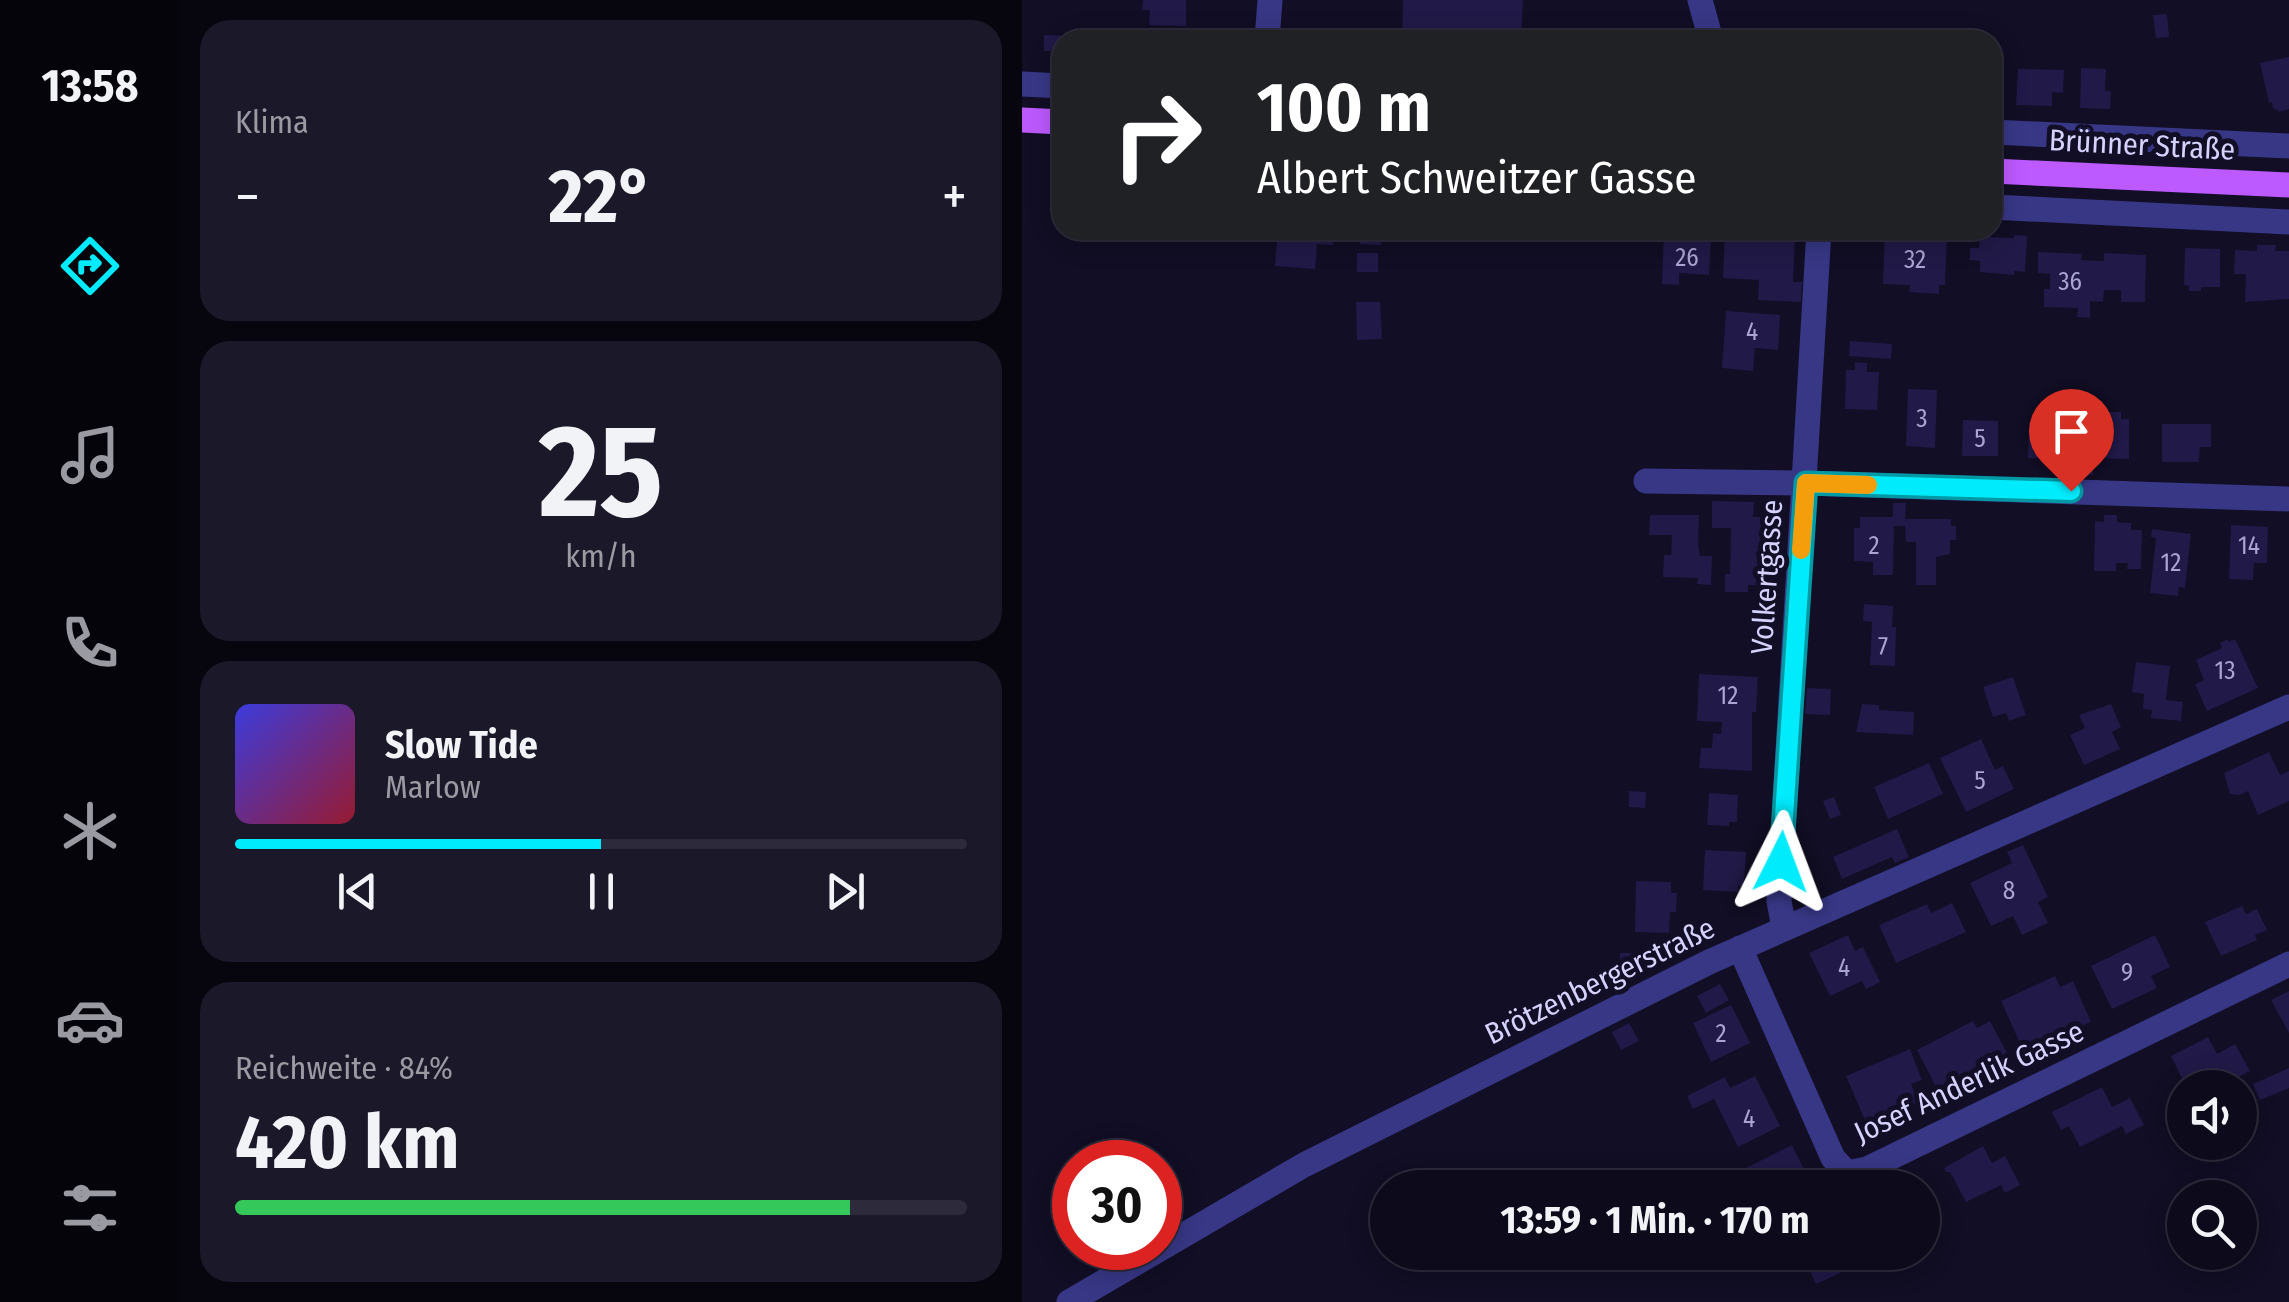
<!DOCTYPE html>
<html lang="de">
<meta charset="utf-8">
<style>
body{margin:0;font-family:"Fira Sans Condensed",sans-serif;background:#1b1829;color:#f1f3f6;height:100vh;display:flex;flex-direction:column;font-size:38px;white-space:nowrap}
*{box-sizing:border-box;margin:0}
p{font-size:32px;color:#9a9aa3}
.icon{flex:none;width:55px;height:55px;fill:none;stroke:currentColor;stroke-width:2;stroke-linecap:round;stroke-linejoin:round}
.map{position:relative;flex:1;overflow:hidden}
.drawer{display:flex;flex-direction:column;gap:20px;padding:20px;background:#07060f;width:842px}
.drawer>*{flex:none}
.hud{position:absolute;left:30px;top:30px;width:950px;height:210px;border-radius:30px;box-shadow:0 5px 25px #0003,0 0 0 2px #2d2b3b;background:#202124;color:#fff;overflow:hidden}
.fabs{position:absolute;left:1145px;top:1070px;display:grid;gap:20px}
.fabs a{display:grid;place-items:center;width:90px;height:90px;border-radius:50%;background:#0d0a1c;box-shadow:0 5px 25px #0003,0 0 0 2px #2d2b3b;font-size:50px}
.speed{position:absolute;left:30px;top:1140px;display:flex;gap:20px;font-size:50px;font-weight:700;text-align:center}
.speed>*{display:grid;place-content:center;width:130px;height:130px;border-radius:50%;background:#0d0a1c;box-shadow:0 5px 25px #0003,0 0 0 2px #2d2b3b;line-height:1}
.speed .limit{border:15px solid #d22;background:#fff;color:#111}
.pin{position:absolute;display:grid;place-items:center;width:85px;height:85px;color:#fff;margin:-102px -42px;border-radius:50% 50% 50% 0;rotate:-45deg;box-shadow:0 0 10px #0007}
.pin .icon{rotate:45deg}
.me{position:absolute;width:110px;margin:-55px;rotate:3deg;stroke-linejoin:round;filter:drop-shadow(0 0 8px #0008)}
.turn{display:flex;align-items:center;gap:35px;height:210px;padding:0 40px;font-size:45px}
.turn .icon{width:130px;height:130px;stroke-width:2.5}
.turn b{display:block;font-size:70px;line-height:85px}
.big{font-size:75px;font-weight:700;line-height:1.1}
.drawer .widget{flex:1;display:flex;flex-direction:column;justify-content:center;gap:15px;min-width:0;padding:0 35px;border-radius:30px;background:#1b1829}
.drawer .dial{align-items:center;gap:0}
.dial b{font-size:130px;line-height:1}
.song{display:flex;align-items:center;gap:30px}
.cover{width:120px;height:120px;border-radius:15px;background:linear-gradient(135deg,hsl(240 70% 55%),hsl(350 70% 35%))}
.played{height:10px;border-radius:5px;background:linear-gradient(90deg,#00ecfd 50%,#2d2b3b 50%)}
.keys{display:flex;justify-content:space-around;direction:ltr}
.heat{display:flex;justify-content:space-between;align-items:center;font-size:55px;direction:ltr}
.charge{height:15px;border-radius:8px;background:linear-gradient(90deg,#34c759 84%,#2d2b3b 0)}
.trip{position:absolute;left:348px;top:1170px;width:570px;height:100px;border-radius:50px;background:#0d0a1c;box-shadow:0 5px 25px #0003,0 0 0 2px #2d2b3b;font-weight:700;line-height:100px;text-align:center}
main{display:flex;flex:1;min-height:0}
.menu{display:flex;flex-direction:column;width:180px;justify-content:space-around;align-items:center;background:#05040b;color:#9a9aa3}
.menu .icon{width:70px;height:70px}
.menu .active{color:#00ecfd}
.menu b{font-size:45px;color:#f1f3f6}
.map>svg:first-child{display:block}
.building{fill:#211947}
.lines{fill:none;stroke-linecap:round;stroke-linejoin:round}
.minor{stroke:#373786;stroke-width:25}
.major{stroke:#bc59ff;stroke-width:25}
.route-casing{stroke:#0099a4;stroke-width:25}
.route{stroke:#00ecfd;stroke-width:18}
.slow{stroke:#f59e0b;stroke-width:18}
.labels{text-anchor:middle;stroke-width:10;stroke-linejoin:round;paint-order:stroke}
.number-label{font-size:25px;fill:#a9a4d1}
.street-label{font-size:30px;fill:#d6d2ff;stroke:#110e25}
</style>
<main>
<nav class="menu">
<b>13:58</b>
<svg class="icon active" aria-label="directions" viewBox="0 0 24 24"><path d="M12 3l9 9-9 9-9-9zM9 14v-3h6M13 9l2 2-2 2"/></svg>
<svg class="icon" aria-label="music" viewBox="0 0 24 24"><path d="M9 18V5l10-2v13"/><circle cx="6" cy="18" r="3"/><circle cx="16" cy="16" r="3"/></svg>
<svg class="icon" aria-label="phone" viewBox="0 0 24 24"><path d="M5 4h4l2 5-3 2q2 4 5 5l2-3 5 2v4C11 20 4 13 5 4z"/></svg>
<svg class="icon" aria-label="climate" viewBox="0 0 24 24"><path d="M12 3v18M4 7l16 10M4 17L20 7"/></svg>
<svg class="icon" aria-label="car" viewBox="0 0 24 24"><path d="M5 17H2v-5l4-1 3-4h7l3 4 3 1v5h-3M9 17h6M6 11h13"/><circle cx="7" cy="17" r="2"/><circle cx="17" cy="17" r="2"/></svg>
<svg class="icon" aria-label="filters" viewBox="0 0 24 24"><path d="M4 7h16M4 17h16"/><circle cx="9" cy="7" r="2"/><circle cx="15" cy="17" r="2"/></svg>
</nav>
<section class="drawer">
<div class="widget"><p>Klima</p>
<div class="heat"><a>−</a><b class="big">22°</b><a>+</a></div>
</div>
<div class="widget dial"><b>25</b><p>km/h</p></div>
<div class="widget">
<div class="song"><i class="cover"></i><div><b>Slow Tide</b><p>Marlow</p></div></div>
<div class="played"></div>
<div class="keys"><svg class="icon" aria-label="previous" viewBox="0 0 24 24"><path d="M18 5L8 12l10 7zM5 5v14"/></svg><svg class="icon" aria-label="pause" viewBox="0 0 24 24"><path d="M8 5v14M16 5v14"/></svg><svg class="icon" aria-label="next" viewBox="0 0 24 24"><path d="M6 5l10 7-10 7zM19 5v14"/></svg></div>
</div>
<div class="widget"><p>Reichweite · 84%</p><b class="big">420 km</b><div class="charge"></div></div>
</section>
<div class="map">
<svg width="1267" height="1302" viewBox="0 0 1267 1302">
<rect width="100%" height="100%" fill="#110e25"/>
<path class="building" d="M121,0H164V26L127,25L128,10H120Z
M381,0H501L499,40H380Z
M1145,14L1147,37L1134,38L1131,15Z
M568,31L599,32L598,40H568Z
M622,31L650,33L649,40H621Z
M820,31L826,32L834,40H812Z
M22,35L50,36V40H40V51H22Z
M1267,57V109L1258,112L1251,108L1250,102L1247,103L1238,63Z
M1059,68L1084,69L1083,91H1089L1088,109L1058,108Z
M996,69L1042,70L1041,93L1030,92V106L994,105Z
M247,230H312L311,245L295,244L293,269L253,266L255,240H246Z
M339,230H359V245L338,244Z
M661,230H672L671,234H680V240L689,241L687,275L657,273V285L640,284L642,233L661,234Z
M863,230L925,233L923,285H917V294L887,292L888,285L861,284Z
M703,231L773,234L771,282H780L779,302L736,300L737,280L701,278Z
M992,235L1005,236L1003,272L992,271V275L958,272V261L948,260V248H957L958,237L992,238Z
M1235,245H1254L1253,251H1267V299L1223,302L1224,274H1212L1213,250L1235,251Z
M1163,248L1198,249V287H1179V291H1167V286L1162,285Z
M1016,252L1060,254L1059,260L1082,261V253L1124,255L1123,302H1099V290H1082L1081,302L1068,301V318L1055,317L1056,308L1022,307V289H1028V274L1016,273Z
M335,253H356V272H335Z
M334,302H358L360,339L335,340Z
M704,311L758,315L756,350L733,348L731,371L700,368Z
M828,341L870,344L869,359L827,356Z
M833,362L845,363V372H857L855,410L823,409L824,370H833Z
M886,389L915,390L913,448L884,446Z
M1084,412H1099V419H1107V459L1071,458V475H1059V452H1072V423H1083Z
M941,420L976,421V456H940Z
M1007,422H1042V459L1006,458Z
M1140,424H1189V447H1178L1177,462H1140Z
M690,501L732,502L731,517H752L751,543H744L743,585H726V592H703V574H708L709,528H690Z
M871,503H884L883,519H929V526H934V540H928V554L914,557V585H894V542H884L883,526H872L871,575H851V562L832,561V528H838V517H871Z
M628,515H677L676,545L678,556H690L689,585L675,584L676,578L641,577L642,555H649L650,535H627Z
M1082,515H1095V522L1109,523V530H1120L1119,569H1105L1106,563H1094V571H1072L1073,521L1082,522Z
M1209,525L1246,527L1245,563H1232L1231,580L1207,579Z
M1130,529L1169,534L1163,588L1157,587L1156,596L1128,593L1134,538L1129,537Z
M842,604L871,606L870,627H874L873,666L848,665L850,622L841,621Z
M1206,639L1207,642L1213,639L1236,688L1185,711L1173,684L1182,680L1174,660L1200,648L1198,643Z
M1114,662L1148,666L1144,700L1161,702L1159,721L1129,718L1130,710L1121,709L1122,694L1110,692Z
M677,674L736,677L734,712H730V771L677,768L679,748H690L691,733L699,734L700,722L675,721Z
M991,677L1004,715L987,721L984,713L971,717L961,687Z
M785,688L809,689L808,715L783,714Z
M840,704L857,705V710L892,712L891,735L834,732Z
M1089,704L1099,727L1090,732L1098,749L1062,765L1048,735L1063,728L1057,715Z
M959,739L973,770L981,766L992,789L944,812L918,758Z
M1247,752L1258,775L1267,771V801L1236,815L1226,791L1218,795L1208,794L1202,773Z
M907,763L921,794L866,819L852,787Z
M607,791L624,792L623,808L607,807Z
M687,793L716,795L715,822H707V826L685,825Z
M812,797L819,815L808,819L801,801Z
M875,829L887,857L873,863L870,857L820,879L811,857Z
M1001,845L1026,897L1016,902L1026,923L1000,935L991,916L969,926L948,883L990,863L985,852Z
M683,850L724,852L722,886H716V892L681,890Z
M614,881L649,882V893H655L654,912H648L647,933L613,932Z
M930,903L944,932L874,963L857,925L905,904L909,913Z
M1220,906L1224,914L1235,909L1245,930L1233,935L1235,940L1199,956L1183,922Z
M826,935L833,951L841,947L858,982L844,989L840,981L808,996L787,953Z
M1133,935L1148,967L1129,976L1135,988L1090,1009L1069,966Z
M598,953H611V981H597Z
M1033,976L1038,987L1051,981L1069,1022L1002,1052L979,1001Z
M698,984L707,1000L684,1013L675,996Z
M1267,991V1033L1249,1000Z
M709,1005L728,1043L689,1062L671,1023Z
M951,1021L955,1028L968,1021L985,1053L968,1062L972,1070L919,1097L895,1050Z
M607,1023L617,1041L599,1050L590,1032Z
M1186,1037L1195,1054L1213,1044L1228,1071L1207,1082L1202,1073L1174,1088H1165L1149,1056Z
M888,1049L900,1080L889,1084L897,1103L845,1125L824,1076Z
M1267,1068V1088L1238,1100L1231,1084Z
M733,1076L758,1126L716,1147L692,1099L671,1109L665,1096L703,1077L708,1088Z
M1080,1087L1090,1107L1108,1098L1122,1125L1104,1134L1100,1126L1058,1147L1047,1126L1039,1130L1030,1112Z
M770,1145L791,1188H734L724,1168Z
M961,1146L970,1163L983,1156L998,1185L983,1193L979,1185L944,1202L928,1172H924L922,1168Z
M779,1252H838L842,1262L794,1284Z
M844,1252H876L878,1256L852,1268Z"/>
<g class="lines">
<path class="minor" d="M678,0L689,40
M245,40L248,0
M0,84L40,86
M970,132L1267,146
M970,207L1267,222
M624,481L784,483L1265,499
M762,928L757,901L797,230
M718,948L811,1158L825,1173L845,1169L1267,964
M47,1302L282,1165L687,962L1267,707"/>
<path class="major" d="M0,120L40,122
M970,171L1267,185"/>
</g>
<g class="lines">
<g class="route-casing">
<path id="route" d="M759,862L784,483L1049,491"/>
</g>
<use href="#route" class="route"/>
<path class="slow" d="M779,550L784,483L846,485"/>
</g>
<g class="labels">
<g class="number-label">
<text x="665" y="266">26</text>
<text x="893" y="268">32</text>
<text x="1048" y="290">36</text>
<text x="730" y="340">4</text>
<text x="900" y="427">3</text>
<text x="958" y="447">5</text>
<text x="852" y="554">2</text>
<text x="1227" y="554">14</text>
<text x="1149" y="571">12</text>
<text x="861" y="655">7</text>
<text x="1203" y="679">13</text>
<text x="706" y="704">12</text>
<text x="958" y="789">5</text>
<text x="987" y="899">8</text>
<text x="822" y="976">4</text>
<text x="1105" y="981">9</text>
<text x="699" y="1042">2</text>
<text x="727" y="1127">4</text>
</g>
<g class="street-label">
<text transform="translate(1120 145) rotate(3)" y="10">Brünner Straße</text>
<text transform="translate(745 577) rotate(-86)" y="10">Volkertgasse</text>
<text transform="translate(578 981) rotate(-26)" y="10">Brötzenbergerstraße</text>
<text transform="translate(947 1082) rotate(-25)" y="10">Josef Anderlik Gasse</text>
</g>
</g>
</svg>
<div class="fabs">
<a><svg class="icon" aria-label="sound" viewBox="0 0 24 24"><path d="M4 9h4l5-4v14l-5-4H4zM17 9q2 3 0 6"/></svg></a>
<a><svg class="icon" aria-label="search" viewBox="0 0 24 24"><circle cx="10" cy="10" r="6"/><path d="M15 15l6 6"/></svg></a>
</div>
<div class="speed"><div class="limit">30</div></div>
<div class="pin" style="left:1049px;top:491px;background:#d93025"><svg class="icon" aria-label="arrive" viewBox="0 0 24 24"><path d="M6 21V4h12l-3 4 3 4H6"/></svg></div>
<svg class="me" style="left:759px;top:862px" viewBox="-20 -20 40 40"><path d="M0-17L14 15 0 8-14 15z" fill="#00ecfd" stroke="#fff" stroke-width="4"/></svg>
<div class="trip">13:59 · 1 Min. · 170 m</div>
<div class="hud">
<div class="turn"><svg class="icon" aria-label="right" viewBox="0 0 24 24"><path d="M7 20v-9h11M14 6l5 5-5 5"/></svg><div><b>100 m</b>Albert Schweitzer Gasse</div></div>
</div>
</div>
</main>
